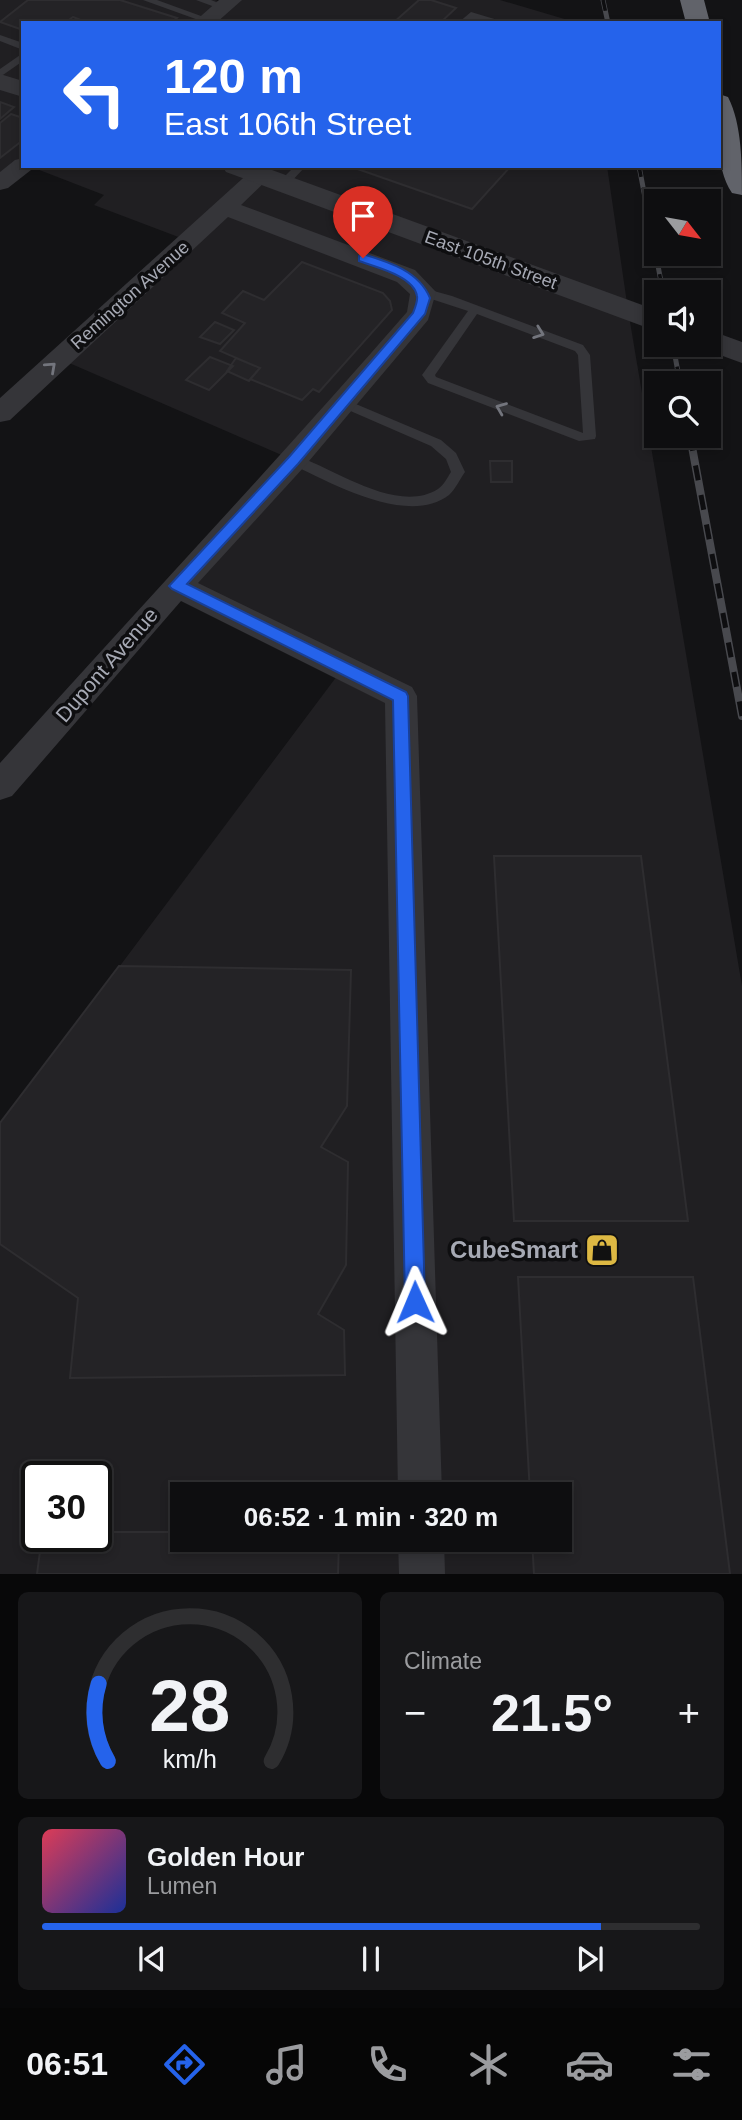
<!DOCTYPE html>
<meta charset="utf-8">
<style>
body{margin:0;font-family:Helvetica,sans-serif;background:#171719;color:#f1f3f6;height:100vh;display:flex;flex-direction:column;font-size:26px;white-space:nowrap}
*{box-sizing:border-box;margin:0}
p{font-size:23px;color:#9b9c9f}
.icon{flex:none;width:38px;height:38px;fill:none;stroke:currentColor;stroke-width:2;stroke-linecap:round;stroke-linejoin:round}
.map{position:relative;height:1574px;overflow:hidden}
.details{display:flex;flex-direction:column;gap:18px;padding:18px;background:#080809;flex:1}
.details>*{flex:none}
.hud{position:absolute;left:21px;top:21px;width:700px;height:147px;border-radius:0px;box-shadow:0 4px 10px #0003,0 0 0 2px #2e2e30;background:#2563eb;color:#fff;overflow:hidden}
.needle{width:46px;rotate:121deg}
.fabs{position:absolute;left:644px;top:189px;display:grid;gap:14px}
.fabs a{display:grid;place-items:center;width:77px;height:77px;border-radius:0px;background:#0e0e10;box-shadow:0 4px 10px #0003,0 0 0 2px #2e2e30;font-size:35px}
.speed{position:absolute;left:21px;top:1461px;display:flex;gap:14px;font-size:35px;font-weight:700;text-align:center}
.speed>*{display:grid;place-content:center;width:91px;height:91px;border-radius:50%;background:#0e0e10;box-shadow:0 4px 10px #0003,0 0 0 2px #2e2e30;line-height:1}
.speed .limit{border:4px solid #111;border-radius:10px;background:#fff;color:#111}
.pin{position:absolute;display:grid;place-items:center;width:60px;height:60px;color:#fff;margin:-72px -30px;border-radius:50% 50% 50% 0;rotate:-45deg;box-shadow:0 0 7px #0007}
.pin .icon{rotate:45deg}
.me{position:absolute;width:77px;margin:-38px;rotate:359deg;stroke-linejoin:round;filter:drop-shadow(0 0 5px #0008)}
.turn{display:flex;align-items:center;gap:24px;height:147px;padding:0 28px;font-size:32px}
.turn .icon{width:91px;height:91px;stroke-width:2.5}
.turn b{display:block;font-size:49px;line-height:60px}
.big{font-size:52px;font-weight:700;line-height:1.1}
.details .tile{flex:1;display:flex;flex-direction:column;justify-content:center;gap:10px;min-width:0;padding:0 24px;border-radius:10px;background:#171719}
.details .dial{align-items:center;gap:0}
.dial svg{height:182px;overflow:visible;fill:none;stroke:#2e2e30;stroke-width:7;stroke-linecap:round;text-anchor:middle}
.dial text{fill:#f1f3f6;stroke:none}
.song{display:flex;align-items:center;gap:21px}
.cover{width:84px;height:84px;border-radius:10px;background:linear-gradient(135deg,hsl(350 70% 55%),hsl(230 70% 35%))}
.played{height:7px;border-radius:4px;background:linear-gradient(90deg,#2563eb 85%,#2e2e30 85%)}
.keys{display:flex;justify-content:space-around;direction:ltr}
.heat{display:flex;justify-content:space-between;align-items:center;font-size:38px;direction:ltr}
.details .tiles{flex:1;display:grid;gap:18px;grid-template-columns:1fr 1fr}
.tile:last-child{grid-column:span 2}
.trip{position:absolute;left:170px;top:1482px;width:402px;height:70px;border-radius:0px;background:#0e0e10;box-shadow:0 4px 10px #0003,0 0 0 2px #2e2e30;font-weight:700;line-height:70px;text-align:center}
.tabs{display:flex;height:112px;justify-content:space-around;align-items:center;background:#060606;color:#9b9c9f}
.tabs .icon{width:49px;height:49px}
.tabs .on{color:#2563eb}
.tabs b{font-size:32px;color:#f1f3f6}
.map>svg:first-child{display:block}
.built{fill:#201f22;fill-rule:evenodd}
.building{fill:#242326;stroke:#2e2d30;stroke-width:2}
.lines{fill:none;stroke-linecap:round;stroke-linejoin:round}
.service{fill:#353539;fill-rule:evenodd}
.minor{fill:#353539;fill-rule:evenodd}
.tertiary{fill:#353539;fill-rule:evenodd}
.motorway{fill:#61636a;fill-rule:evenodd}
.rail-far1-casing{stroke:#48494e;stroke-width:5}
.rail-casing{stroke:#48494e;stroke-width:8}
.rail-far1{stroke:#0e0e10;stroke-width:3.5;stroke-dasharray:11;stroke-linecap:butt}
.rail{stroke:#0e0e10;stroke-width:5;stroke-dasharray:15;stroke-linecap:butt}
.oneway{stroke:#73757d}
.route{fill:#2563eb;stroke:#184099;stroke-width:2}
.labels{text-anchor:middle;stroke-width:7;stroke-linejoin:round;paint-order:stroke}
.far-street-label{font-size:18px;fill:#a6a9b4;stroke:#0e0e10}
.street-label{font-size:21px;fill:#a6a9b4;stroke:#0e0e10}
.near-poi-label{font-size:24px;font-weight:bold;fill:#a6a9b4;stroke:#0e0e10;text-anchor:end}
</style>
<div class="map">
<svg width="742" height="1574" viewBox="0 0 742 1574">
<rect width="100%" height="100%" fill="#131315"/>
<path class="built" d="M0,0H215L227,4L232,0H500L578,23H23V165L0,183Z
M29,166H607L628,310L742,986V1574H0V1126L343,668L177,586L293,460L60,359L189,241L94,205L104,195ZM37,1477H96V1536H37ZM182,1494H560V1540H182Z"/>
<path class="building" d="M28,0H120L177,18L171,23H88L73,17L65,23H23V30L0,22Z
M419,0H431L456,8L440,23H393Z
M0,102L14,107L0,119Z
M11,114L23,118V140L0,158V123Z
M349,166H511L472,209Z
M302,262L383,293L390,301L392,310L319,392L313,389L302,400L250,379L260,368L220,351L245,323L222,313L243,291L264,300Z
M215,322L234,330L220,344L200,337Z
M210,357L233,366L209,390L186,380Z
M236,358L260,368L249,381L227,371Z
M490,461H512V482H491Z
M494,856H641L688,1221H514Z
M119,966L351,970L347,1106L321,1147L348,1162L346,1265L318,1314L344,1330L345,1375L70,1378L78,1298L0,1244V1123Z
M518,1277H693L730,1574H534L532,1540H560V1494H530Z
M96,1532H182V1540H339L338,1574H37L42,1536H96Z"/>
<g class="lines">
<path class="service" d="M143,0H157L212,20L204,22Z
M196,0H211L228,7L223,10Z
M471,12L501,21L503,23H487L473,19L469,23H458Z
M0,35L23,43V50L0,41Z
M23,53V61L0,77V69Z
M295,166H306L287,186H279V182Z
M423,288L452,296L583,345L590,355L596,436L595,439L579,441L428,383L422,375L468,311L419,295V289ZM477,314L575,351L578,355L583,433L436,377L435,375Z
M344,399L441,440L456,453L465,472C460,479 455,490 449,495C408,527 329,482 289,463V457L294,455C334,468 397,515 438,489C444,485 447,478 451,472L446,459L431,446L339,406V400Z"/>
<path class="minor" d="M219,0H242L216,23H193Z
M23,158V166H34L31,170L8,188L0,190V172L15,160Z
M260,168L268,170L272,175L241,205L415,270L436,292L428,320L304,467L198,583L412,687L417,696L442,1494H398L385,703L181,601L12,796L0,800V763C135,612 274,465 407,312L410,294L397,282L228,217L10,420L0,422V398L252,170Z
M398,1540H444L445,1574H399Z"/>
<path class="tertiary" d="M0,74L23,81V97L0,90Z
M222,166H261L656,310V331L226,172Z
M709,330L742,342V363L698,347L697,345H709Z"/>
<path class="motorway" d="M680,0H704L710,23H686Z
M719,94L728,97C742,124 742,164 742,195L732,193C714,166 719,125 719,94Z"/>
<g class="rail-far1-casing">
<path id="rail-far1" d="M603,0L608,23
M639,166L663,292
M673,345L680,383"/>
</g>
<g class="rail-casing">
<path id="rail" d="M690,436L742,716"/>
</g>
<use href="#rail-far1" class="rail-far1"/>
<use href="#rail" class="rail"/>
</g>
<defs><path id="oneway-chevron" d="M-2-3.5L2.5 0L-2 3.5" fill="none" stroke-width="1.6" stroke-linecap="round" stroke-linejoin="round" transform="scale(1.75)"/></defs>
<g class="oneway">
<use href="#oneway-chevron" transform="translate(539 333) rotate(20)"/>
<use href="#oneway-chevron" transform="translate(51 367) rotate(-42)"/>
<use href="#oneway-chevron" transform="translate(501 408) rotate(-158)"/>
</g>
<path class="route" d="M363,254C389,262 419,271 430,298L425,314L298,464L187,584L406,692L408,696L425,1302L422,1309L415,1312L408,1309L405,1302L393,700L172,589L169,586L289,457L413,313C415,308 418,301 417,296C414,276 375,267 359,261V256Z"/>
<defs>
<g id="shop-square" transform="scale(1.75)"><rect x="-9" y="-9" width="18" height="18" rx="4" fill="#ddb843" stroke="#0e0e10"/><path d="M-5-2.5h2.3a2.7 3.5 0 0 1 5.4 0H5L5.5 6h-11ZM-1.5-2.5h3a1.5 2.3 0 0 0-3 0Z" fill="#111"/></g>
</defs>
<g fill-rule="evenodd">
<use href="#shop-square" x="602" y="1250"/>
</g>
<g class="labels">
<g class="far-street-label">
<text transform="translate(491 260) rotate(20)" y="6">East 105th Street</text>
<text transform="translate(130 295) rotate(-42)" y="6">Remington Avenue</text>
</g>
<g class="street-label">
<text transform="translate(107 665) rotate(-49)" y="7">Dupont Avenue</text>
</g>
<g class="near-poi-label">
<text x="578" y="1258">CubeSmart</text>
</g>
</g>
</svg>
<div class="fabs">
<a><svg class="needle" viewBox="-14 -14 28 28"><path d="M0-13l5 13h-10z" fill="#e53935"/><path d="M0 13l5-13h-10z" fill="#9b9c9f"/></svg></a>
<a><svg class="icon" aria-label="sound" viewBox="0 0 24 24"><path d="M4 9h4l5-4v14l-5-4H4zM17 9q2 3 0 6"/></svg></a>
<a><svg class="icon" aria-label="search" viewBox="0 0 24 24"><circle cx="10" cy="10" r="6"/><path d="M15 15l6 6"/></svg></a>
</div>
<div class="speed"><div class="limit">30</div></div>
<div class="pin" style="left:363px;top:258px;background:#d93025"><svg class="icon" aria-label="arrive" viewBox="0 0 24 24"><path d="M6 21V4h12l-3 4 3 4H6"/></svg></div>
<svg class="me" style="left:415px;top:1302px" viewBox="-20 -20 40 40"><path d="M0-17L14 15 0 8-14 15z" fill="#2563eb" stroke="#fff" stroke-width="4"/></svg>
<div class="trip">06:52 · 1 min · 320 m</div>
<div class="hud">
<div class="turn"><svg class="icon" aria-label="left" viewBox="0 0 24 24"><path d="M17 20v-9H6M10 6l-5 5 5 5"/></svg><div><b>120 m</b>East 106th Street</div></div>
</div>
</div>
<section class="details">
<div class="tiles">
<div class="tile dial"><svg viewBox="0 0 100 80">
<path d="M14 69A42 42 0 1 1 86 69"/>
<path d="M14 69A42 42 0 0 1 10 35" stroke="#2563eb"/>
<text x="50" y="56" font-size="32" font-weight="700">28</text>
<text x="50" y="72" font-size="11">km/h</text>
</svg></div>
<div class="tile"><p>Climate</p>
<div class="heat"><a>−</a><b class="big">21.5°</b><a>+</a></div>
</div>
<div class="tile">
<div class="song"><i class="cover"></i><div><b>Golden Hour</b><p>Lumen</p></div></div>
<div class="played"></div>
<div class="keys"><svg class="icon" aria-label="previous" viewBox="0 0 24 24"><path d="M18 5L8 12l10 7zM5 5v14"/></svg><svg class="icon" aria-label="pause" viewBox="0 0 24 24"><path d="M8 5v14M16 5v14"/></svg><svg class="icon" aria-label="next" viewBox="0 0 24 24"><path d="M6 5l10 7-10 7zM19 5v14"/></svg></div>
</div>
</div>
</section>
<nav class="tabs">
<b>06:51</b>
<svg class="icon on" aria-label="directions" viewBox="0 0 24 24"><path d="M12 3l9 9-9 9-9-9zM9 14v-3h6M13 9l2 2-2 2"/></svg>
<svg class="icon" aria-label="music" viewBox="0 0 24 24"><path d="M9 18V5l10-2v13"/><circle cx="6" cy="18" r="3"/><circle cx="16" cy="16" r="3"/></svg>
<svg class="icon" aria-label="phone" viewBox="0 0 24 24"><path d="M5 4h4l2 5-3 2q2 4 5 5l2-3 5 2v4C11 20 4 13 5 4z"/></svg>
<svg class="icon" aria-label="climate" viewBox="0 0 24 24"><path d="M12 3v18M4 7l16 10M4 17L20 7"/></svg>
<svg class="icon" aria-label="car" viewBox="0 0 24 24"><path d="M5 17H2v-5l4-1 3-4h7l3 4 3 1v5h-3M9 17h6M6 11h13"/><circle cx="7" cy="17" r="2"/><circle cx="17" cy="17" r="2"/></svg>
<svg class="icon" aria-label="filters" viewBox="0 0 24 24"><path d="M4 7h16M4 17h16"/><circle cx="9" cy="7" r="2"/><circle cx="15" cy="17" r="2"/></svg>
</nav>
